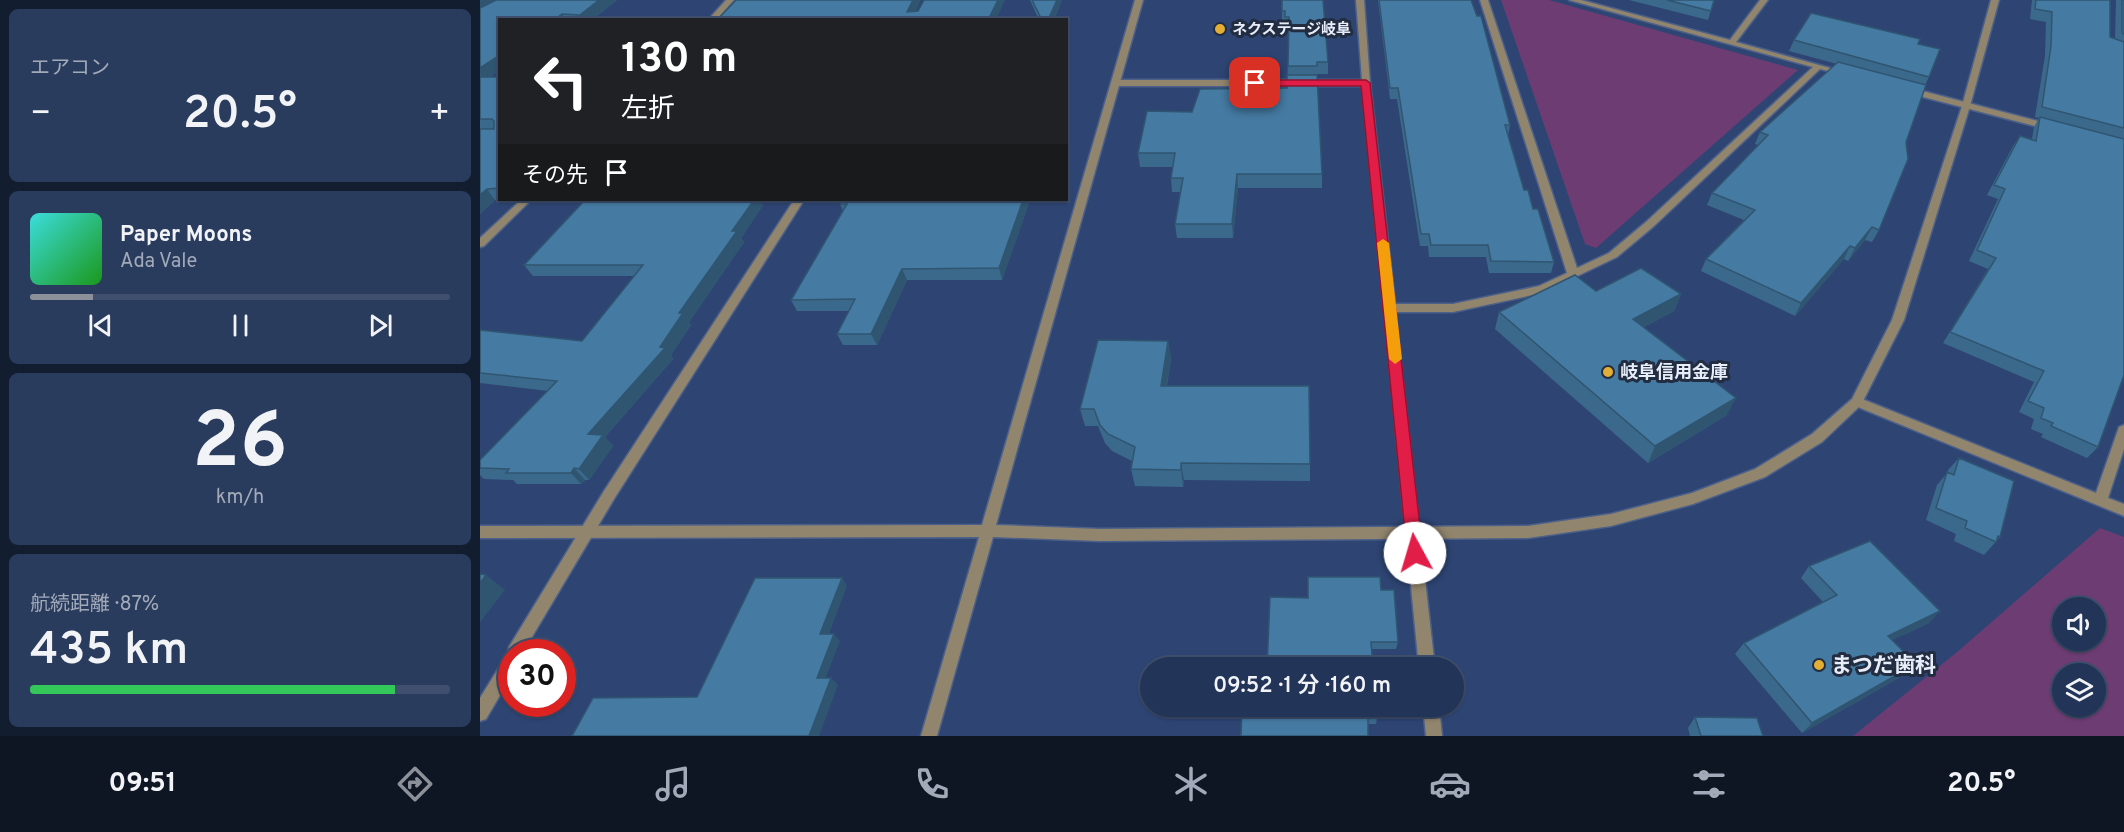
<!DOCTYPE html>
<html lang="ja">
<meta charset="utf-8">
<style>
body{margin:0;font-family:Overpass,"Noto Sans JP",sans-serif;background:#2a3c5d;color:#f1f3f6;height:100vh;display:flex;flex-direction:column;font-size:22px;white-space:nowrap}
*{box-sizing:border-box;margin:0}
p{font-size:20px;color:#a2aaba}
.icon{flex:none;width:33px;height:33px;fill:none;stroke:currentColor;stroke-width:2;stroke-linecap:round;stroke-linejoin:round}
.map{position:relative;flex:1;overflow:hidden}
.details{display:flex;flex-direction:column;gap:9px;padding:9px;background:#131d30;width:480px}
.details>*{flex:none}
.hud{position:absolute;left:18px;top:18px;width:570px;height:183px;border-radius:0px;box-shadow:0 2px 4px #0004,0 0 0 2px #3f4f6d;background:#202124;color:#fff;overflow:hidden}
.controls{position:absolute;left:1572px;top:597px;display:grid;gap:12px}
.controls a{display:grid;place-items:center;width:54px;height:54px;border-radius:50%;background:#223457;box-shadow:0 2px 4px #0004,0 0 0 2px #3f4f6d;font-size:30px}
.speed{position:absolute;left:18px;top:639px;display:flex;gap:12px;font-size:30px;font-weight:700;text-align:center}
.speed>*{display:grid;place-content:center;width:78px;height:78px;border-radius:50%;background:#223457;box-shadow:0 2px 4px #0004,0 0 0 2px #3f4f6d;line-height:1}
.speed .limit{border:9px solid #d22;background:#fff;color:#111}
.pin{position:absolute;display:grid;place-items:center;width:51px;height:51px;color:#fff;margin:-26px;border-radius:12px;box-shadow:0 3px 9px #0006}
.me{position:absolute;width:66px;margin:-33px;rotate:354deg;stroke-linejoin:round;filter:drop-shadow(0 0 4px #0008)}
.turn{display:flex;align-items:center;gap:21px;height:126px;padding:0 24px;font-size:27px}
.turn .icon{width:78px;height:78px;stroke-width:2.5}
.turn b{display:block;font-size:42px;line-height:51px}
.then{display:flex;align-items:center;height:57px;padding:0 24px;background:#0003;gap:12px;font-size:22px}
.big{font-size:45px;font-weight:600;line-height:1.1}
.details .card{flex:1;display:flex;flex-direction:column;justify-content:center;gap:9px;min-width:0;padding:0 21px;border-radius:9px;background:#2a3c5d}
.details .dial{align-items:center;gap:0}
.dial b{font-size:78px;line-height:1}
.song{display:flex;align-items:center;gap:18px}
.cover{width:72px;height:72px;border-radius:9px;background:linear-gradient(135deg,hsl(180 70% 55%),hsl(120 70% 35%))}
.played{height:6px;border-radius:3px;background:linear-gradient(90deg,#8c9099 15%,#3f4f6d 15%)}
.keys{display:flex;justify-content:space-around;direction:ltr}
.heat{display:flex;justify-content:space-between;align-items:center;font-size:33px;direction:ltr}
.charge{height:9px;border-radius:4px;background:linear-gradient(90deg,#34c759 87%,#3f4f6d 0)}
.trip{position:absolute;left:660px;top:657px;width:324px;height:60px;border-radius:30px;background:#223457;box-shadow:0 2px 4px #0004,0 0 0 2px #3f4f6d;font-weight:600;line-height:60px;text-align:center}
.dock{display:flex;height:96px;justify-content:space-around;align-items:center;background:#0e1523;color:#a2aaba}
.dock .icon{width:42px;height:42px}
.dock .selected{color:#8c9099}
.dock b{font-size:27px;color:#f1f3f6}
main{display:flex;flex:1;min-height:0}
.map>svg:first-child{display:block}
.green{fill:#6d3c73;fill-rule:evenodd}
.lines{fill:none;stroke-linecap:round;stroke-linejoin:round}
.minor-casing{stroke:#4c6089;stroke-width:3}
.tertiary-casing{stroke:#4c6089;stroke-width:3}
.minor{fill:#92856d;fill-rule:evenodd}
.tertiary{fill:#92856d;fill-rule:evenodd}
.wall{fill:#3b698b}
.shaded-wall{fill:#305571}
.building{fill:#457aa2;stroke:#305571;stroke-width:1.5}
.route{fill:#e11d48;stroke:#92132f;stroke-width:1.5}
.slow{fill:#f59e0b}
.poi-dot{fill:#e3ae35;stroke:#222d42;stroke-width:2}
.labels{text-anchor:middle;stroke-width:6;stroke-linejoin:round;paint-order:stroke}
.far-poi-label{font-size:15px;font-weight:bold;fill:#e7eef9;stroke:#222d42;text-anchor:start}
.poi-label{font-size:18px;font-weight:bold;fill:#e7eef9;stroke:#222d42;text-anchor:start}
.near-poi-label{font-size:21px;font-weight:bold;fill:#e7eef9;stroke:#222d42;text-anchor:start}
</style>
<main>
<section class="details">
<div class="card"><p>エアコン</p>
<div class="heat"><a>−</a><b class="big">20.5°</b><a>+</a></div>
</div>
<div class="card">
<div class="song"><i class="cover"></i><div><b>Paper Moons</b><p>Ada Vale</p></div></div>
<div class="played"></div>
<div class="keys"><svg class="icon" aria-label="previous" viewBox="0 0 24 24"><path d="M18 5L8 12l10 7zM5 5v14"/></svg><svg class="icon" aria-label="pause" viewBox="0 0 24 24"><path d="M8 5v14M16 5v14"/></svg><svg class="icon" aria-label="next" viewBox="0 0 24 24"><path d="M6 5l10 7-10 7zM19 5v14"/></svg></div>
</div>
<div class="card dial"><b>26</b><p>km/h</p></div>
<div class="card"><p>航続距離 · 87%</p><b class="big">435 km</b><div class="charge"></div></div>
</section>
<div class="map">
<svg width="1644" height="736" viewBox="0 0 1644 736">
<rect width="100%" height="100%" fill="#2e4574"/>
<path class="green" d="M1021,0H1069L1318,70L1116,248L1105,244Z
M1620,528L1644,537V736H1373L1476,653ZM1582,608H1616V640H1582ZM1582,674H1616V706H1582Z"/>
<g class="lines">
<g class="minor-casing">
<path id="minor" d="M246,0H254L236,20H228Z
M876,0H884L890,83L915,304H973L1059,286L1087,273L1000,0H1008L1097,268L1129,253L1166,222L1333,67L1089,0H1101L1250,40L1280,0H1288L1256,42L1368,73L1364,75L1340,69L1174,226L1137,257L1062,293L973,312H915L955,668H939L882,86H636L632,83L636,80H882Z
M1427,87L1573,125L1574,127L1570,130L1424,92L1423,90Z
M41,200H51L4,246L0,247V238Z
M314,200H324L134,499L43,652H32V675L6,719L0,721V698L28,653L29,647L124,491Z
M1377,397L1616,493L1638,430L1639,427L1644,425V449L1628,498L1644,504V516L1373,405L1371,402L1373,399Z
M943,706H959L962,736H946Z"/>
</g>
<g class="tertiary-casing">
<path id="tertiary" d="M655,0H663L516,525L620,529L1048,526L1131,514L1212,493L1275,469L1332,434L1372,399L1412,320L1482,106L1511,0H1519L1490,106L1424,320L1381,405L1342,442L1285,477L1213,504L1131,526L1048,538L620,541L513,537L457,736H441L499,537L0,538V526L502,525Z"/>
</g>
<use href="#minor" class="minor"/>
<use href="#tertiary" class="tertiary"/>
</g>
<path class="wall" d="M0,0H137L112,20H20V70L10,77H20V200H24H15L0,214Z
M550,0H582L574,20H559Z
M802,0L848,62V74H837L842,174V188H758L753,238H697L695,224L700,192H692L691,178L693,167H660L658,153L712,112L807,88L809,29H805V22H802Z
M898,0H991L1030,125L1028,136L1044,190L1053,209L1074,262L1071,273H1009L1006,257H949L948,246H940L917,99H910Z
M1149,0H1234L1228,20Z
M1552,0H1630V37L1635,39L1636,0H1644V375L1618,447L1607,458L1561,437L1563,434L1551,429L1554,419L1539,412L1554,382L1463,343L1508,269L1489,261L1518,199L1507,195L1533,146L1540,136L1552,139L1554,127L1559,118L1555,117L1565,56L1566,22L1550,19Z
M1314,40L1438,44L1449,77L1445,85L1426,142L1399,230L1392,242L1385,240L1368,261L1364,259L1315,316L1221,271L1226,259L1264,220L1227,205L1232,193L1278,145L1275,144L1280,132L1357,64L1309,51Z
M53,200H280L283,205L261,238L264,242L209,322L211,325L191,355L193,359L125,437L133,446L109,480H105L101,484H37L33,480L4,479L0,475V460L68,391L0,383V330L102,341L154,276H53L44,265L105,200Z
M361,200H550L522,280H427L397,345H363L357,334L369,311H317L311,300L363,211L360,204L362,201Z
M1116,291L1201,294L1194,311L1164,327L1247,415L1168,463L1015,329L1019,312Z
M688,341L691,358L687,386L830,464V481L704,480L703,487L655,486L651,469L652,461L632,451L625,443L618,426H605L600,409Z
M1479,458L1520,537L1504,555L1474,541L1476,534L1446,520L1457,485L1468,472V470Z
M1329,566L1449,623L1412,640L1436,664L1424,675L1322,733L1255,654L1264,643L1343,602L1321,578Z
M901,590L918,642L916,649H892L828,598Z
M762,706L897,718L896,724H888Z
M1215,717L1283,736H1210L1208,728Z"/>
<path class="shaded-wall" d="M0,0H22L0,11Z
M119,0H137L112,20H103L100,15Z
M433,0H441L432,20L427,12Z
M518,0H525L516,20H508Z
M577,0H582L574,20H568Z
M82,14L85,20H74Z
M20,55V70L0,83V68Z
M757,174L758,188L753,238L752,224Z
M7,189L15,200L0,214V195Z
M274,200H280L283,205L261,238L264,242L209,322L211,325L191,355L193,359L125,437L133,446L109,480L99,469L108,434L180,347L199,313L252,231Z
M543,200H550L522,280L519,268Z
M1392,227L1385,240L1368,261L1375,248Z
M1370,246L1364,259L1315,316L1321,303Z
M422,269L427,280L397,345L391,334Z
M1201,294L1194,311L1147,336L1153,319Z
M688,341L691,358L684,403L681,386Z
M1256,398L1247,415L1168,463L1175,446Z
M701,463L704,480L703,487L701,470Z
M94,468L105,480L101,484L91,473Z
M6,575L25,590L0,622V583Z
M362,578L367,586L346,642L340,634Z
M1460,611L1449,623L1397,647L1408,636Z
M354,634L360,641L343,685L337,678Z
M1436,664L1424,675L1322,733L1332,723Z
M351,678L358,685L339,736H329Z"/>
<path class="building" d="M16,0H119L100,15L82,14L74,20H20V55L0,68V8Z
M256,0H433L427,12L438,11L444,0H518L508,20H237Z
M552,0H577L568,20H562Z
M802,0H843L848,62H837V66H808L809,17H805V11H802Z
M899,0H991L997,16H1001L1030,125H1025L1044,190H1048L1053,209H1058L1074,262L1011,261L1008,245H951L949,234H941L918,88H910Z
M1187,0H1234L1231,11Z
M1556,0H1630V37L1644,42V128L1562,107L1571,46L1572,12L1555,9Z
M1642,0H1644V34L1642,33Z
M1331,13L1440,39L1438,44L1460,49L1449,77L1314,40Z
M1358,62L1446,85L1426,142L1428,159L1399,230L1392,227L1375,248L1370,246L1321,303L1226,259L1275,210L1232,193L1288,135L1280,132Z
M807,75H837L842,174H757L752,224H695L703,178H691L695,153H658L667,111L712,112L720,89L807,88Z
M0,77H20V188L7,189L0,195V129H14V121L12,119H0Z
M1560,117L1644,139V375L1618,447L1571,426L1573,423L1561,418L1564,408L1548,401L1564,371L1470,332L1516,258L1497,250L1525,189L1514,185L1540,136L1556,141Z
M105,200H274L252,231H257L199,313H203L180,347L185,348L108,434L123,435L99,469L94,468L91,473H26L29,469L0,468V460L77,381L0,373V330L102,341L163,265H44Z
M362,200H543L519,268L422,269L391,334H357L375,299L311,300L367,204H360Z
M1161,268L1201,294L1153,319L1256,398L1175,446L1019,312L1095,275L1116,291Z
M618,340L688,341L681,386H829L830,464L701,463V470L651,469L655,447L628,434L620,425L614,409H600Z
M1479,458L1534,481L1520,537L1518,536L1516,542L1485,528L1487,521L1456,508L1467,472L1474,475Z
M1390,541L1460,611L1408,636L1436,664L1332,723L1264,643L1357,595L1329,566Z
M0,574L6,575L0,583Z
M828,577H900L901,590H914L918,642H891L893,668H787L790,597L828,598Z
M275,578H362L340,634H354L337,678H351L329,736H92L113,698L217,697Z
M762,706H896L897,718L888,717V736H761Z
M1215,717L1277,718L1283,736H1221Z"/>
<path class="route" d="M886,80L890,83L943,553L941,558L935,560L929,558L927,553L881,86H775L770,83L775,80Z"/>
<path class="slow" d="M903,239L909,243L922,359L915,364L909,359L897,243Z"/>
<g class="poi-dot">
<circle cx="740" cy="29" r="6"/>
<circle cx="1128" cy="372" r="6"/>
<circle cx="1339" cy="665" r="6"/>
</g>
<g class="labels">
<g class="far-poi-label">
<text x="752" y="34">ネクステージ岐阜</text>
</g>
<g class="poi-label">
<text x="1140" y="378">岐阜信用金庫</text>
</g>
<g class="near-poi-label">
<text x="1351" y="672">まつだ歯科</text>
</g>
</g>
</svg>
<div class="controls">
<a><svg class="icon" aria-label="sound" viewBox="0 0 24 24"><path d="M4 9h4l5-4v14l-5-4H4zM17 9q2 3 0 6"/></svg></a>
<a><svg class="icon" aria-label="layers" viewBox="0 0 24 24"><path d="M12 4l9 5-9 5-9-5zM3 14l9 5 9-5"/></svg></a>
</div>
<div class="speed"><div class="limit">30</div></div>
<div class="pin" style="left:775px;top:83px;background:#d93025"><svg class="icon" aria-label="arrive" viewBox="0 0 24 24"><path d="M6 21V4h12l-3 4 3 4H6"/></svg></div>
<svg class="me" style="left:935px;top:553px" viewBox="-20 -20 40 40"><circle r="19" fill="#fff"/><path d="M0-13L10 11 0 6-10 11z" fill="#e11d48"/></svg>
<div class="trip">09:52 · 1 分 · 160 m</div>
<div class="hud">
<div class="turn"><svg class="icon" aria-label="left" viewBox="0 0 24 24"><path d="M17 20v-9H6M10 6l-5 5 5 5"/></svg><div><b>130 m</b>左折</div></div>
<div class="then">その先<svg class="icon" aria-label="arrive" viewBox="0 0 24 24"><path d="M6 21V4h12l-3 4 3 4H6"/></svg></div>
</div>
</div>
</main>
<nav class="dock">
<b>09:51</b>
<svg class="icon selected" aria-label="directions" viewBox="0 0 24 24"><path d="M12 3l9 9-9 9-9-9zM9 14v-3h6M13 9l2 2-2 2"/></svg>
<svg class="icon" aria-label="music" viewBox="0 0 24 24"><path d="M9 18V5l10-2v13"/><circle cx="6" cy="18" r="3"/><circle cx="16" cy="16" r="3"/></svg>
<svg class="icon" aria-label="phone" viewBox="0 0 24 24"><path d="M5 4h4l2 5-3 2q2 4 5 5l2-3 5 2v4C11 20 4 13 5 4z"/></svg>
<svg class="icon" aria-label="climate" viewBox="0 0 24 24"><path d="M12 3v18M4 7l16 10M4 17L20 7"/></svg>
<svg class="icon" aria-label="car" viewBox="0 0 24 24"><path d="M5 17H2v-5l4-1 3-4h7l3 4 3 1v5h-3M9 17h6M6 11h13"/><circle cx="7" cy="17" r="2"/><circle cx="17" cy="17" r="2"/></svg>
<svg class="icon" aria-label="filters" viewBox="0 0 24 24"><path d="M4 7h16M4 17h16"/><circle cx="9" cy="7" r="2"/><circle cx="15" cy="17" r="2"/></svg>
<b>20.5°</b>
</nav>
